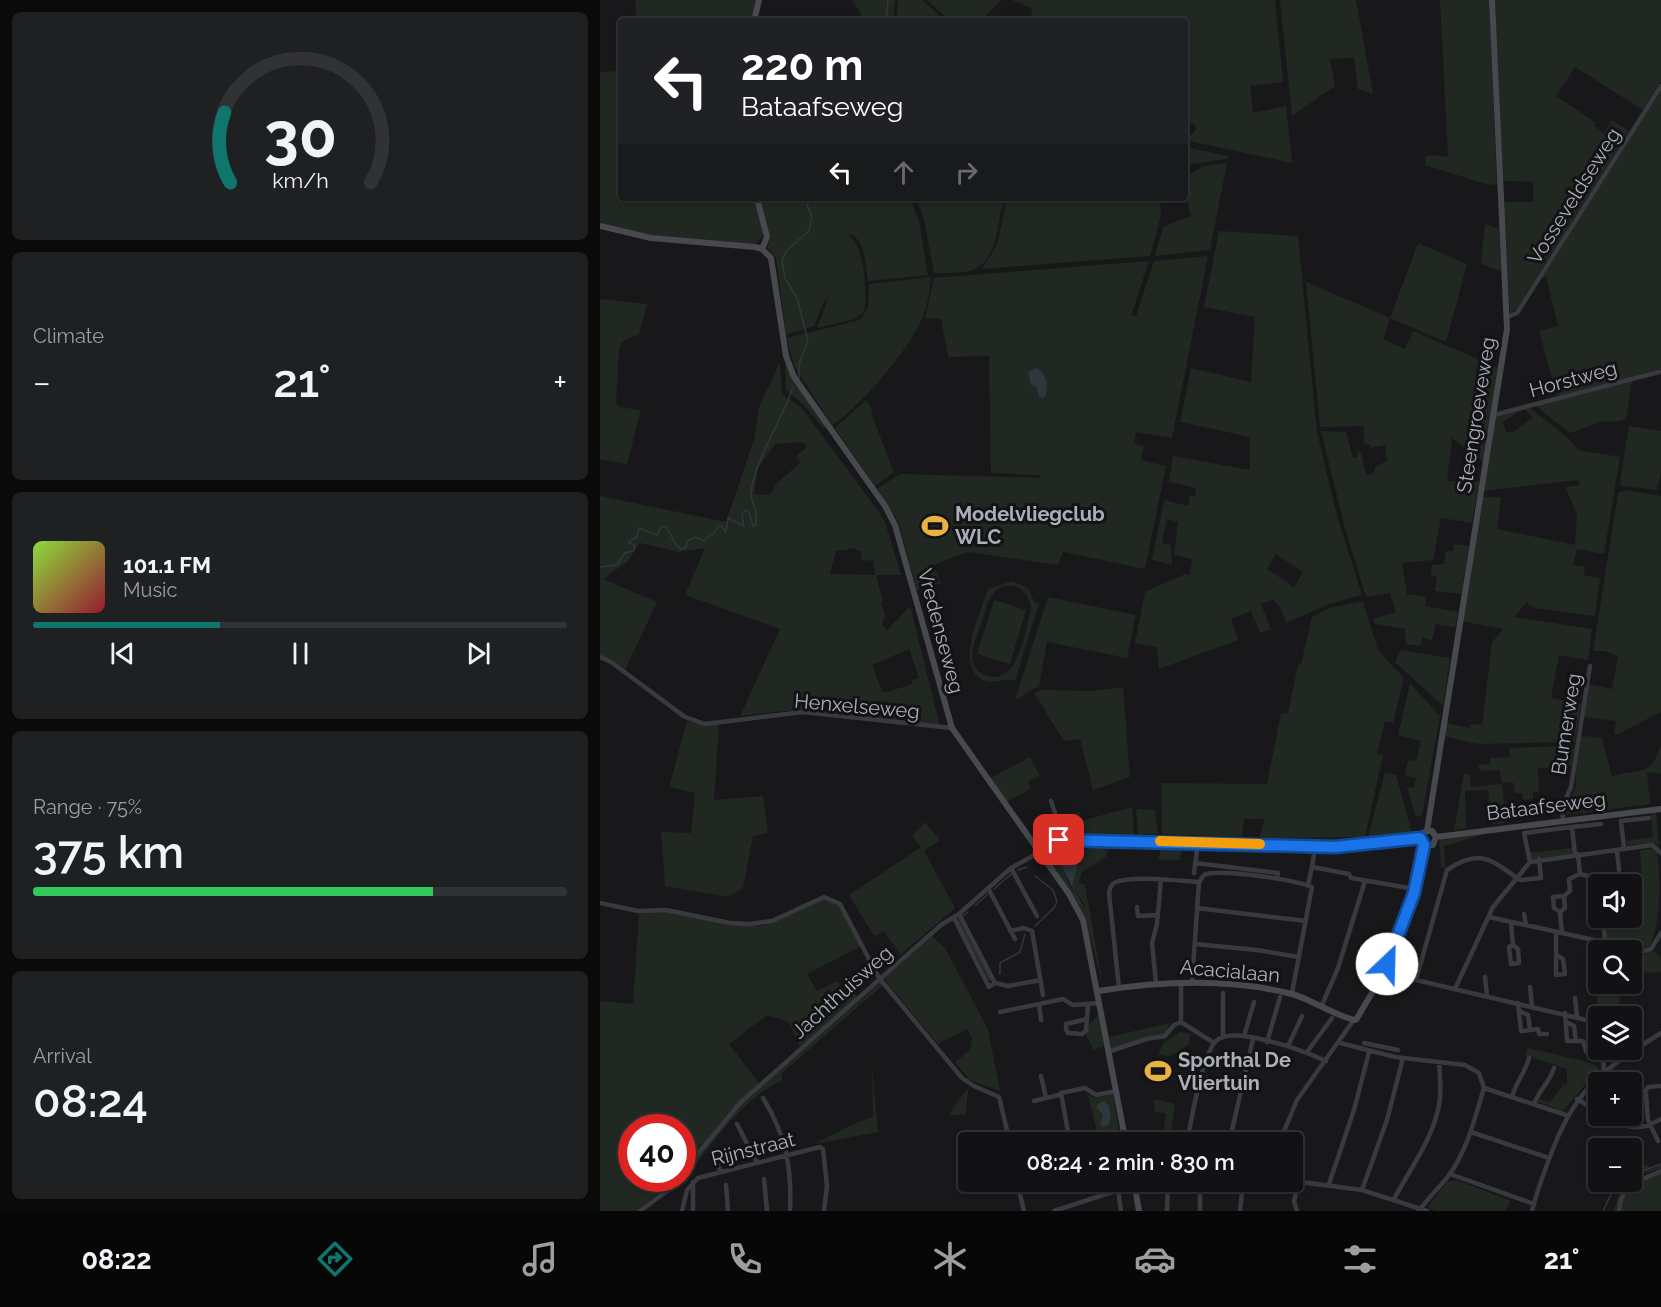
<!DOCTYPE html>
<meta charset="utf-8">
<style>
body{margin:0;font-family:Raleway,sans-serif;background:#1f2022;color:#f1f3f6;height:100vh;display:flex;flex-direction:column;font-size:22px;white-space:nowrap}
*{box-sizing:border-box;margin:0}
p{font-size:20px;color:#9c9ea0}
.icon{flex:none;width:33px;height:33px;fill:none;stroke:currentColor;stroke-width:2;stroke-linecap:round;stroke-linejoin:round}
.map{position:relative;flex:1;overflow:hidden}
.side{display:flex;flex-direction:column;gap:12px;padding:12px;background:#0a0a0b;width:600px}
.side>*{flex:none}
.guide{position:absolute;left:18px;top:18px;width:570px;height:183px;border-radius:6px;box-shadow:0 2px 4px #0004,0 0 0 2px #313234;background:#202124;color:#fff;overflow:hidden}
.controls{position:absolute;left:988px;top:874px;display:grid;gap:12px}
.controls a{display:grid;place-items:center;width:54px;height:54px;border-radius:6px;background:#121214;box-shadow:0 2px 4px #0004,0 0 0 2px #313234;font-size:30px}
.speed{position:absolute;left:18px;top:1114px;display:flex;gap:12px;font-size:30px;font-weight:700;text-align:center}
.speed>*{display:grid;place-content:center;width:78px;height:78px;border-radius:50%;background:#121214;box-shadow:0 2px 4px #0004,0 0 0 2px #313234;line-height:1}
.speed .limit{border:9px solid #d22;background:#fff;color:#111}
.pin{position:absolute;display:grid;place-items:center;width:51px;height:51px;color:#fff;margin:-26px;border-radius:12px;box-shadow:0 3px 9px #0006}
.me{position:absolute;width:66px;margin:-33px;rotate:24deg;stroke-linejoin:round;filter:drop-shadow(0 0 4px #0008)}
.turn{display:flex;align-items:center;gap:21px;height:126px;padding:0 24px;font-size:27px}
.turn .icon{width:78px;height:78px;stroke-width:2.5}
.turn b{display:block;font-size:42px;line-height:51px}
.lanes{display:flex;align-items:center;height:57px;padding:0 24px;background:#0003;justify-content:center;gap:30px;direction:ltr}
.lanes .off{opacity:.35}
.big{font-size:45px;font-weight:600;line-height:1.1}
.side .widget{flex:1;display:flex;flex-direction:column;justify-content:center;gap:9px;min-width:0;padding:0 21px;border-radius:9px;background:#1f2022}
.side .dial{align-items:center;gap:0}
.dial svg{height:156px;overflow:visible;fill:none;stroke:#313234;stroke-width:7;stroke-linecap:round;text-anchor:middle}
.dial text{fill:#f1f3f6;stroke:none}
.song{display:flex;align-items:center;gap:18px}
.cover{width:72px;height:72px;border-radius:9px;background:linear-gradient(135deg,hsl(90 70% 55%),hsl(350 70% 35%))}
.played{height:6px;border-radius:3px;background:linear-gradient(90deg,#0f766e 35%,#313234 35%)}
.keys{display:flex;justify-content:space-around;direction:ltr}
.heat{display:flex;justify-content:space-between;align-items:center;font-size:33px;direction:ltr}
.charge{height:9px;border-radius:4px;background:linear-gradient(90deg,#34c759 75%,#313234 0)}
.trip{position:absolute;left:358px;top:1132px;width:345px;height:60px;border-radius:6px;background:#121214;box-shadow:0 2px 4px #0004,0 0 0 2px #313234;font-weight:600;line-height:60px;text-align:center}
.tab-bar{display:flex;height:96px;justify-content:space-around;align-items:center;background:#070708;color:#9c9ea0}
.tab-bar .icon{width:42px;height:42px}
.tab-bar .on{color:#0f766e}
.tab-bar b{font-size:27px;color:#f1f3f6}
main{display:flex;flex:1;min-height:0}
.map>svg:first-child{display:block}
.green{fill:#202821;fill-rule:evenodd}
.water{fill:#2f373e}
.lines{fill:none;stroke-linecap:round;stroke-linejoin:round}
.stream{stroke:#2f373e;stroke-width:1.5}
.street{stroke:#393a3f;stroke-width:4.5}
.secondary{stroke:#47494f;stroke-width:6}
.route-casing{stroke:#114b97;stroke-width:15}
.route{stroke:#1a73e8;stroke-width:10}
.slow{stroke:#f59e0b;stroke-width:10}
.labels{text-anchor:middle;stroke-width:6;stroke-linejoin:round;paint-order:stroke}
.street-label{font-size:20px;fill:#abafb9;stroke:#131315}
.poi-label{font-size:20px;font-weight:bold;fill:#abafb9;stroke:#131315;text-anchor:start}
</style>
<main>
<section class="side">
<div class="widget dial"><svg viewBox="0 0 100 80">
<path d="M14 69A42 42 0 1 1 86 69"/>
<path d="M14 69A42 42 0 0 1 11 33" stroke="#0f766e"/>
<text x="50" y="56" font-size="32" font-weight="700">30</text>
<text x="50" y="72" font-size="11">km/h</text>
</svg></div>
<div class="widget"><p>Climate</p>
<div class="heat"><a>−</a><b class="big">21°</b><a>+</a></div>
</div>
<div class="widget">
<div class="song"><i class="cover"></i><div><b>101.1 FM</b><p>Music</p></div></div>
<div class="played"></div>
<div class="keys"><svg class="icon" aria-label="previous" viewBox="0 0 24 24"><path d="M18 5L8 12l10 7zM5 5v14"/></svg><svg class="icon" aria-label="pause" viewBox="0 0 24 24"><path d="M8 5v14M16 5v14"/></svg><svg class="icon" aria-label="next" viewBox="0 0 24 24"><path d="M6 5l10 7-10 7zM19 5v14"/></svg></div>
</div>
<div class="widget"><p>Range · 75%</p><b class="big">375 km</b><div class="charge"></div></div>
<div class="widget"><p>Arrival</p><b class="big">08:24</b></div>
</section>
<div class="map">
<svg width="1061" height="1211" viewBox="0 0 1061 1211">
<rect width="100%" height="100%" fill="#18181a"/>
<path class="green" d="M35,0H157L153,21H37Z
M252,0H295L293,21H262L261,13Z
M298,0H323L345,21H296Z
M327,0H402L380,21H350Z
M412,0H675L683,82L650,86L653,113L686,106L692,163L585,140V130L591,135L597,129L594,124L585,121V21H429L433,9Z
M680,0H756L773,94L758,89L754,58L730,59L735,86L692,116Z
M840,0H889L897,185L886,184L825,165V157L832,155L848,157Z
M895,0H1061V81L1043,110L975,67L956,96L996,123L994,126L1004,133L1012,120L1029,131L917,308L910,313L904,202H933V182L903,181Z
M21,71V198H156L165,232L156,244L66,238L0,224V72Z
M1061,90V369L957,396L939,331L958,326L946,277L942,278Z
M585,147L628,156V159L585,165Z
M627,163L610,250L555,256L563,227L591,216C579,177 587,166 627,163Z
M160,198H310L319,221L328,275L268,281C265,266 266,240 250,234L249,236C264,243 268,296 264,312L255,319L217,328L228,299L224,301L214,326L186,335L176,258L167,247L170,239Z
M316,198H404C397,220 399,255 377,268C367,274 345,273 334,273L324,219Z
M407,198H560L561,216L550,256L382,269L397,245Z
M885,224L899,229L901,271L881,264Z
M619,231L698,236L717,432L737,516L762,595L729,604L686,623L681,609L673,599L661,604L671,629L660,633L651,611L631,619L638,640L559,669L557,647L535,643L545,592L585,574L589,575L592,559L574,555L578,522L567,519L562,543L571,545L572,565L552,560L564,500L588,506L590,495L595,496L596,488L569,482L573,456L650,470V437L580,422L591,368L651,382L655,317L604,307ZM676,554L703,572L694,587L667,569Z
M818,243L867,264L846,342L790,318L783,339L805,349L813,331L898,368L883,461L852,438L847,481L879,482L872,523L841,518L833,560L802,563L807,594L826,597L825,606L858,612L855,627L836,624L832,640L822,638L821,646L806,644L805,629L775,624L773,619L796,612L790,593L766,597L745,528L721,431L746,432L753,458L758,457L757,453L761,452L766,475L773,474L776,466L787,461L785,445L770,448L769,444L764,443V426L720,427L706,282L790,318Z
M608,256L572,438L536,432L534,444L544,446L541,460L566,466L545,569L463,552L458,565L368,552L333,565L341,583L317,590L298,521L277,489L300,474L440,478V475L391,473L389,356L348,357L341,319L325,318L334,278L549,261L531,316H536L554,261Z
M331,277C330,293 327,309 320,323C308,350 258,410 232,425L194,366L187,338L260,320L268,308L269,284Z
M0,299L47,304L39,334L21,342L19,350L16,404L19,407L41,410L27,464L0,459Z
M180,362L182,394L202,408L284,519L301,575H276L283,602L281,603L285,616L282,624L287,630L310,606L340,726L202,709L140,716L180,629L85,595L105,548L79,552L40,543L27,562L3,579L57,602L25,670L0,655V496L126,522L154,439L159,407ZM203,442L207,447L196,456L200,463L177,483L170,495L154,494L158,468L175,444ZM256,548L257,551H261L262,561L273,560L275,575L230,574L236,551ZM309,649L319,678L312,680L313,684L283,693L272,665Z
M185,363L228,428L222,427L205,406L186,390Z
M1032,381L1026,419L1016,422L1004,421L970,433L936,406Z
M266,400L273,412L271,413L294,472L275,486L235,428Z
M930,408L968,438L978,450L1020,457L1004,554L977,549L973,565L985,567L984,575L1000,578L995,616L934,608L926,603L914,617L992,629L988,660L959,655L951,698L981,704L975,742L877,744L843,736L845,723L870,728L871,724L882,725L892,642L903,629L861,621L882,497H901L897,529L975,545L977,514L965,487L979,485V480L883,491L895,417L921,410L903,422L906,432H913L933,418L924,409Z
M1029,426L1061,431V472L1057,490L1022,486L1020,482Z
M1026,490L1061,496V712L1018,734H1014L1016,721L984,717L988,684L1012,689L1018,656L1004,651H993L1018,493Z
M854,544L869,546L861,594L835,591L837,577L831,575L832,565L844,564L846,551H853Z
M412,581L428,588L435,603L439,604L415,681C404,677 395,685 383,680C354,667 381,611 388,589ZM404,586C419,584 429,593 431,607C429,621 420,658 411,668C398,685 372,676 372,655C373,643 379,630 383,619C387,605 389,592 404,586Z
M448,597L536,615L527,658L447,642L439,686L415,700Z
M394,600L426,610L410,664L377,654Z
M763,601L778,650L804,678L793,723L785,721L777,754L783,755L765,837L660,838L664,819H644L642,837L562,834L561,783L667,784L681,714L688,713L698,664H701L712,617L730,608Z
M801,650L850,658L843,706L795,662Z
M810,683L840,716L822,815L816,817L807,787L814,788L816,778L805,775L808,760L816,761L821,741L798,735Z
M523,687L530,777L493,790L480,739L464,741L434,693L442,690L493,691Z
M87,721L105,725L119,724L114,800L163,796L168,833L153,836L143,888L128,897L65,886L61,832L91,833L95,793L69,787Z
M986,736L1002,738L1012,776C1041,768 1050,778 1061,745V774L1047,772L1050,804L964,815L976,786L975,767L980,737Z
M969,746L974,748L971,767L938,768L939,791L933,792V799L923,800L922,793H915L913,782L902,783L899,770L881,771L878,765L890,764V758L910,757L909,748Z
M430,757L440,776L428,782L431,789L406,802L391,778Z
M785,772L796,775L812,832L768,837Z
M864,774H869L871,787L902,784L906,823L892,824L888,790L865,791L866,828L854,830Z
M532,807L534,834L469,833L452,838L450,828L457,820L467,822L470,814L479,812L481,821Z
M536,809L555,810L558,834H538Z
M1056,812L1059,845L1052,843L1027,845L1026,841L1053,837L1051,813Z
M325,822L340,840L324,851L355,908L300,955L284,931L274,936L249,895L321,847L312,836Z
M888,833L844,846L845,869L841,867L839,839Z
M563,843L582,844L580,860H558Z
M468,844H474L480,851L502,845L508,848L506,857L482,872L479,883L485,885L503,986L485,917L450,864L449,852L456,845ZM467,849H474L479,861L472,886L484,905L483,910L467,880Z
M972,848V854L931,859L928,853Z
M1051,849L1057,852C1061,874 1061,931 1048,948L1007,939L1005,918H1032V898L1040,895L1039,889L1042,886L1040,850Z
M227,899L241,907L262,946L207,974L217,991L237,981L241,988L250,984L257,997L200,1047L189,1022L167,1015L129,1044L159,1083L132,1109L83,1169L82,1128H32V1179H74L38,1211H0V1001L33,1004L39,913C78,903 118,928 158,926C184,925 203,899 227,899Z
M332,936L345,948L388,1029L400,1091L370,1080L355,1062L370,1050L372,1038L367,1029L338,1044L284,979Z
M1053,951L1061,957V972L1047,973L1038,969L1034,953L1045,954Z
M281,982L283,985L182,1073V1080C138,1103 112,1143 83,1182L79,1180L141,1105Z
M1010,984H1020L1019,1017L999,1019L997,996L1011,995Z
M498,1015L504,1046L494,1050L486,1035L489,1025Z
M570,1023L564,1036L511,1050L509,1037Z
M580,1032L590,1034L589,1044L571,1056L558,1055L564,1042Z
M928,1048L992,1063L999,1068L963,1111L938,1102L939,1099L950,1102L964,1084H967V1069L925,1055Z
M272,1066L278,1132L214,1144L253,1124L273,1117Z
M369,1086L365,1115H348Z
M513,1094L519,1131L498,1135L488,1095L495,1098Z
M559,1100L575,1104L571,1132L564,1131L566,1113L555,1112L553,1101Z
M1032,1156L1051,1168L1061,1165V1168L1032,1178V1174L1037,1172L1032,1168Z
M1061,1172V1211H1013L1023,1187Z
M857,1180L911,1201L905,1211H835L828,1207L847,1182Z"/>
<path class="water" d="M437,368C447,373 450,390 443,399L439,396L436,387L431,385L428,372Z
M467,848L474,849L479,861L472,886L485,911C474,898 470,878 460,863L462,854Z
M503,1101L509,1106L511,1119L507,1126L503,1127L500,1124L503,1115L496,1106Z"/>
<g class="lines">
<path class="stream" d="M286,21L288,0
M199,378V364L208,341L197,298L185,278L182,261L186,251L209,231L212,216L207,205L211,198
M0,567L17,565L25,553L33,551L35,546L28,542L37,537L39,528L57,535L61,527H65C73,533 71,543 81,549L86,547L87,541L96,537L104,541L114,533L117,527L121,526L126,532L128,518L144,526L142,514L146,510L149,512L153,526H155C160,511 149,500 151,491C158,453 181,423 193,387
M418,870L427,867
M394,889L411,874
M375,906L388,894
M363,916L368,912
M358,920L390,980
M435,926L454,908L457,902L453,890L435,876
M400,974V963L420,952L425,934
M1032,1175L1061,1164
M1003,1211L1017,1182"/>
<path class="street" d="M907,317L917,313L1061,86
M894,415L1059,372
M0,657L11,662L85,717L105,724L203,712L352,728
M451,801L456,816L449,827L453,843
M963,821L962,808L971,787L990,666
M972,827L1001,824
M442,834L449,827
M1024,848L1021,821L1049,818
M1017,850L1019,870
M978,854L980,874L992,877L993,888L999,892
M930,862L924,833L972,827L975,855
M595,863L678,873L677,879
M712,867L714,854
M411,868L437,916
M594,873L597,850
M708,885L712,867L749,874L751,878L815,889
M388,888L415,939
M1032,890L1037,889
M0,903L38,911L66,910L130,923L150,924L172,921L224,897L240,904L279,978L362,1078L374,1086L399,1097L410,1143
M537,907L538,916L558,915
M597,908L706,921
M960,912L954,908L953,897L964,896
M359,914L395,983
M924,914L926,925
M889,917L1044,951L1051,949L1061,933
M354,918L389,987L395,983
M1003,918L1005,942
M911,922L913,945L918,949L919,963L911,964L909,947L913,945
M410,931L424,928L432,931L443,995
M956,932V975L965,974L963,959L958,956
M962,933L960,912L965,908L964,896L970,891L969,879L980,874
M1001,941L1002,951
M595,944L657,950L699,957
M1032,949L1035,979
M999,965V981
M787,971L816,980L999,1023
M885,977L887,996
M816,980L847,870C882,847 892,861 920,880L941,878L939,859
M581,982V1022L614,1043
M592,982L599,882
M395,983L408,986L441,980
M556,983L552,943L557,924L561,880
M930,987L932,1006
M519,988L509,893C510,888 511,884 516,882C532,875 581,881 599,882L604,875C619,868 695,880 712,887L692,993
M855,989L893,907L930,862L1052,845L1061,853
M975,998L977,1016
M918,1003L921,1031L938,1029L939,1034H947
M439,1004L441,1020
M722,1005L738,968L765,881
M919,1011L928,1015L930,1030
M400,1012L463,999L473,1005L499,1003
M965,1013L967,1041H976L974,1026L966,1022
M487,1019L466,1024V1029L468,1033L482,1034L486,1031L488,1005
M644,1036L654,1002
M623,1037V993
M976,1041H983L986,1051H992
M667,1042L680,997
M740,1043L795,1057L865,1065L879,1073L884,1088L966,1115
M764,1043L798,1050
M688,1046L702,1016
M508,1052L546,1039L565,1036L574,1025L581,1022
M707,1052L732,1018
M1004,1072L1003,1056L1008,1050
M441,1076L446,1098L459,1095
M1045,1092L1048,1087L1061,1086
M1032,1093L1043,1092L1046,1095L1048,1120L1058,1141
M912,1097C916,1082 925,1073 929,1058
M163,1098C186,1135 192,1168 190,1211
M977,1099L999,1112
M434,1101L446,1098
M934,1104C939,1090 950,1082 954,1068
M1006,1116C1028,1129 1039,1132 1061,1119
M137,1124L157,1163
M871,1132L949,1158
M469,1137L476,1136L478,1143
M470,1143L461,1093L485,1088L496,1095L516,1091
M587,1143C591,1121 602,1055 616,1041C633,1024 706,1052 726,1061
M629,1143L653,1039
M679,1143L697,1100L753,1021
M111,1151L121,1172
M82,1173L140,1103L341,925L359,914L411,868L438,853
M850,1174L934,1204
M164,1179L167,1211
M693,1181L762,1190L827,1211
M417,1182L424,1211
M600,1182V1211
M729,1184L754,1110L769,1052
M126,1185L128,1211
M518,1190L521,1211
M762,1190L787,1120L803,1058
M794,1199C809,1171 831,1141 838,1110C842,1094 840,1078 839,1062
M40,1211L67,1191L78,1179
M82,1211L87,1190L98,1178L220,1147L223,1149L227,1186L224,1211
M93,1211V1182
M454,1211L534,1185L569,1182
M567,1211L568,1182
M640,1211L643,1182
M697,1211L694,1201L699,1181
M819,1211C828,1198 840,1187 849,1175C868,1149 875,1117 884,1088
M932,1211C936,1194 942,1178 948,1162C974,1090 998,1073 1061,1033
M1019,1211C1020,1184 1040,1181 1061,1171"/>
<path class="secondary" d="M154,21L159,0
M157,198L167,237L162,249
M0,226L51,238L155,247L162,249L171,258L186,356L194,377L285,506L295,525L352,728L469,894L483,920L526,1143
M827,831L907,329L892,0
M836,837L1061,809
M820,840L821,834L827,831H832L836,837
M824,845H833L836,837
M438,853L453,843L468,838L735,847L820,838
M498,991C561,981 629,978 692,994C708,998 744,1020 756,1020L783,974L787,971V964L814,893L824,845
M534,1182L539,1211"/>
</g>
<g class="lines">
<g class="route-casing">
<path id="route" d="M459,840L735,847L820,838L824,845L814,893L787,964"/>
</g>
<use href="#route" class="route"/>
<path class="slow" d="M560,841L660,844"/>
</g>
<defs>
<g id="stadium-bare" transform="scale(2.07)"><path d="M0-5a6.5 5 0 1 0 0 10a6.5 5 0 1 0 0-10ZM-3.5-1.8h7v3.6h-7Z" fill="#e9b242" stroke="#131315" stroke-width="2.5" paint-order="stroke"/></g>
</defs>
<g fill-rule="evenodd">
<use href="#stadium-bare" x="335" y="526"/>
<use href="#stadium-bare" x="558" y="1071"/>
</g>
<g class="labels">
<g class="street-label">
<text transform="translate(974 196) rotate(-58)" y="7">Vosseveldseweg</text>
<text transform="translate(973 379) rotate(-15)" y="7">Horstweg</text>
<text transform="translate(876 415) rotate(-81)" y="7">Steengroeveweg</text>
<text transform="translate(341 631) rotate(75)" y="7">Vredenseweg</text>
<text transform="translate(257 706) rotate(5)" y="7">Henxelseweg</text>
<text transform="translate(966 724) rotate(-81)" y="7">Bumerweg</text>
<text transform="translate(946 806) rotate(-7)" y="7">Bataafseweg</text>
<text transform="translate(630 971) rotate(5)" y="7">Acacialaan</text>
<text transform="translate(242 992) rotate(-42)" y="7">Jachthuisweg</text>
<text transform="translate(153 1149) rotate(-14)" y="7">Rijnstraat</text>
</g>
<g class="poi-label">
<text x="355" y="521">Modelvliegclub<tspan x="355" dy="23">WLC</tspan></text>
<text x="578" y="1067">Sporthal De<tspan x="578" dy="23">Vliertuin</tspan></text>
</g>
</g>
</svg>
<div class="controls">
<a><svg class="icon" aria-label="sound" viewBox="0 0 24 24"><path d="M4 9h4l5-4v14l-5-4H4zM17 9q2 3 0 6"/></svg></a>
<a><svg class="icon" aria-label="search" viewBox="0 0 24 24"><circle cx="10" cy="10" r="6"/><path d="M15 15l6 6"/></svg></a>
<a><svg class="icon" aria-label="layers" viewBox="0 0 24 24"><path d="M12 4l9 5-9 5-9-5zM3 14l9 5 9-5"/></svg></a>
<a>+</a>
<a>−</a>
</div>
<div class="speed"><div class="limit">40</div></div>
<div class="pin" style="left:459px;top:840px;background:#d93025"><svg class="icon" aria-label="arrive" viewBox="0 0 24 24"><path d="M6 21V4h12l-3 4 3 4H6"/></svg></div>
<svg class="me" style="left:787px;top:964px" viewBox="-20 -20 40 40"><circle r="19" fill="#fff"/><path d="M0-13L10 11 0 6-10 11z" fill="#1a73e8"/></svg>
<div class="trip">08:24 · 2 min · 830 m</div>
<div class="guide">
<div class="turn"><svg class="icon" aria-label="left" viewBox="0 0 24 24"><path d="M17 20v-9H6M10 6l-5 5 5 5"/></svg><div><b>220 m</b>Bataafseweg</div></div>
<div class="lanes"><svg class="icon" aria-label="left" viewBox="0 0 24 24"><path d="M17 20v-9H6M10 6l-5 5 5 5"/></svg><svg class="icon off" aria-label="ahead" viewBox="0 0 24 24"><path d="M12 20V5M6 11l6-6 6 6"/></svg><svg class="icon off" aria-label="right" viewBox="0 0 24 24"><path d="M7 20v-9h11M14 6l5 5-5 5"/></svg></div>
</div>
</div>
</main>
<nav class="tab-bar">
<b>08:22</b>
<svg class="icon on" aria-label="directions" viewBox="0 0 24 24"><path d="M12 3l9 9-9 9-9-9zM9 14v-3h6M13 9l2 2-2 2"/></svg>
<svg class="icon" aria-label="music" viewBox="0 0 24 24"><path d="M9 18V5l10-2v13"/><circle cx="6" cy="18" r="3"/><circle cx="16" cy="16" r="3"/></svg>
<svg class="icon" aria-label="phone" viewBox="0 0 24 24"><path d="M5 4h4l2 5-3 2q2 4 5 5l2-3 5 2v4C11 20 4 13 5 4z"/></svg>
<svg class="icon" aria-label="climate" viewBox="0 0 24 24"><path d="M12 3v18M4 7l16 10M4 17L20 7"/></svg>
<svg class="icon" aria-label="car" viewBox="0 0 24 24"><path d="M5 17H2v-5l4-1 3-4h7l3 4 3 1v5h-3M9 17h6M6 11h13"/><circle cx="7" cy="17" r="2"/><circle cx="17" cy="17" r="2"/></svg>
<svg class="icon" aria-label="filters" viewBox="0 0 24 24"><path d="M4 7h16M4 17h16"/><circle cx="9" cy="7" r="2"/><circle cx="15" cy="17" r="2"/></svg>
<b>21°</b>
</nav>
